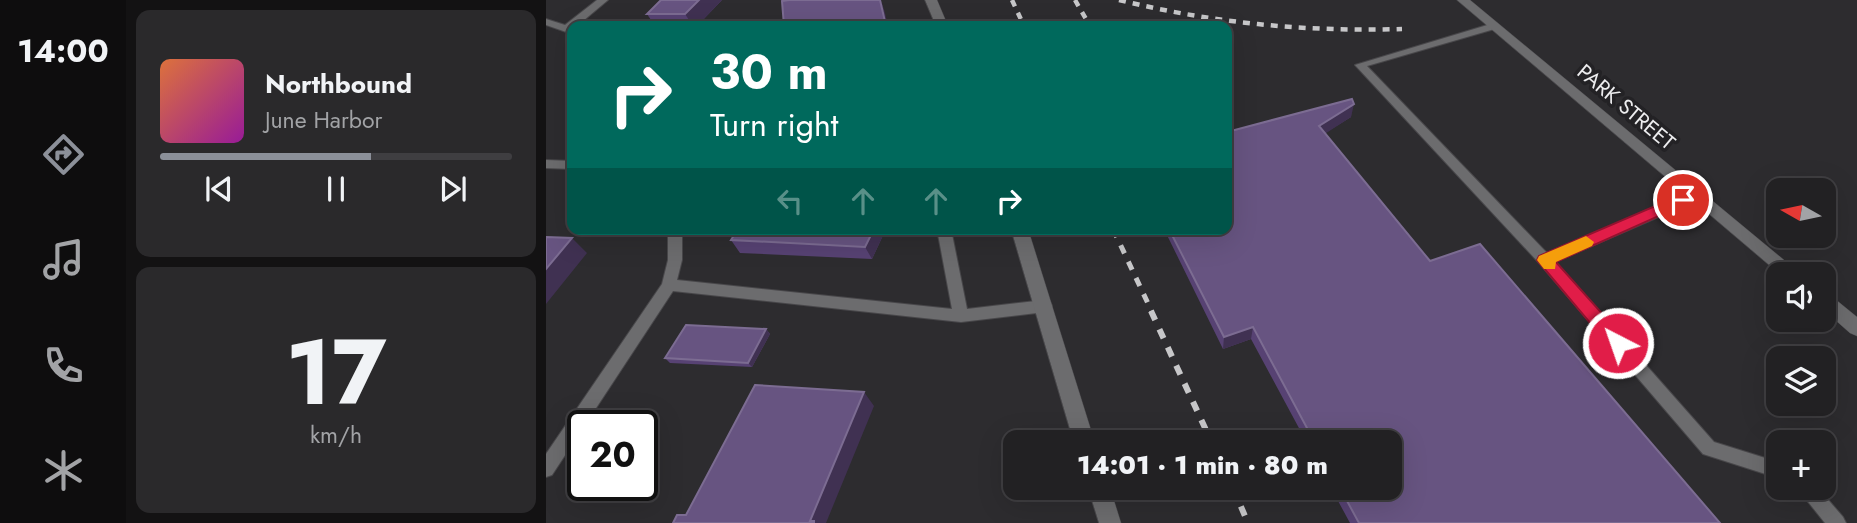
<!DOCTYPE html>
<meta charset="utf-8">
<style>
body{margin:0;font-family:Jost,sans-serif;background:#2a292b;color:#f1f3f6;height:100vh;display:flex;flex-direction:column;font-size:26px;white-space:nowrap}
*{box-sizing:border-box;margin:0}
p{font-size:23px;color:#a2a3a6}
.icon{flex:none;width:38px;height:38px;fill:none;stroke:currentColor;stroke-width:2;stroke-linecap:round;stroke-linejoin:round}
.map{position:relative;flex:1;overflow:hidden}
.panel{display:flex;flex-direction:column;gap:10px;padding:10px;background:#131213;width:420px}
.panel>*{flex:none}
.guide{position:absolute;left:21px;top:21px;width:665px;height:214px;border-radius:14px;box-shadow:0 7px 28px #0002,0 0 0 2px #3f3e41;background:#00695c;color:#fff;overflow:hidden}
.needle{width:46px;rotate:279deg}
.fabs{position:absolute;left:1220px;top:178px;display:grid;gap:14px}
.fabs a{display:grid;place-items:center;width:70px;height:70px;border-radius:14px;background:#222123;box-shadow:0 7px 28px #0002,0 0 0 2px #3f3e41;font-size:35px}
.speed{position:absolute;left:21px;top:410px;display:flex;gap:14px;font-size:35px;font-weight:700;text-align:center}
.speed>*{display:grid;place-content:center;width:91px;height:91px;border-radius:50%;background:#222123;box-shadow:0 7px 28px #0002,0 0 0 2px #3f3e41;line-height:1}
.speed .limit{border:4px solid #111;border-radius:10px;background:#fff;color:#111}
.pin{position:absolute;display:grid;place-items:center;width:60px;height:60px;color:#fff;margin:-30px;border:4px solid #fff;border-radius:50%;box-shadow:0 2px 7px #0007}
.me{position:absolute;width:77px;margin:-38px;rotate:319deg;stroke-linejoin:round;filter:drop-shadow(0 0 5px #0008)}
.turn{display:flex;align-items:center;gap:24px;height:147px;padding:0 28px;font-size:32px}
.turn .icon{width:91px;height:91px;stroke-width:2.5}
.turn b{display:block;font-size:49px;line-height:60px}
.lanes{display:flex;align-items:center;height:66px;padding:0 28px;background:#0003;justify-content:center;gap:35px;direction:ltr}
.lanes .off{opacity:.35}
.panel .card{flex:1;display:flex;flex-direction:column;justify-content:center;gap:10px;min-width:0;padding:0 24px;border-radius:14px;background:#2a292b}
.panel .dial{align-items:center;gap:0}
.dial b{font-size:91px;line-height:1}
.song{display:flex;align-items:center;gap:21px}
.cover{width:84px;height:84px;border-radius:10px;background:linear-gradient(135deg,hsl(20 70% 55%),hsl(300 70% 35%))}
.played{height:7px;border-radius:4px;background:linear-gradient(90deg,#8c9099 60%,#3f3e41 60%)}
.keys{display:flex;justify-content:space-around;direction:ltr}
.trip{position:absolute;left:457px;top:430px;width:399px;height:70px;border-radius:14px;background:#222123;box-shadow:0 7px 28px #0002,0 0 0 2px #3f3e41;font-weight:800;line-height:70px;text-align:center}
main{display:flex;flex:1;min-height:0}
.dock{display:flex;flex-direction:column;width:126px;justify-content:space-around;align-items:center;background:#0e0d0e;color:#a2a3a6}
.dock .icon{width:49px;height:49px}
.dock .current{color:#8c9099}
.dock b{font-size:32px;color:#f1f3f6}
.map>svg:first-child{display:block}
.lines{fill:none;stroke-linecap:round;stroke-linejoin:round}
.lane-casing{stroke:#48474a;stroke-width:2}
.street-casing{stroke:#48474a;stroke-width:1}
.lane{fill:#6c6c6e;fill-rule:evenodd}
.street{fill:#6c6c6e;fill-rule:evenodd}
.rail-far2{stroke:#c7c7c9;stroke-width:4.5;stroke-dasharray:7 7;stroke-linecap:butt}
.rail-far1{stroke:#c7c7c9;stroke-width:5;stroke-dasharray:9 9;stroke-linecap:butt}
.rail{stroke:#c7c7c9;stroke-width:6;stroke-dasharray:10 10;stroke-linecap:butt}
.wall{fill:#574273}
.shaded-wall{fill:#403152}
.building{fill:#675481;stroke:#7c6c92;stroke-width:2}
.route{fill:#e11d48;stroke:#92132f;stroke-width:2}
.slow{fill:#f59e0b}
.labels{text-anchor:middle;stroke-width:7;stroke-linejoin:round;paint-order:stroke}
.street-label{font-size:21px;fill:#ededef;stroke:#232225}
</style>
<main>
<nav class="dock">
<b>14:00</b>
<svg class="icon current" aria-label="directions" viewBox="0 0 24 24"><path d="M12 3l9 9-9 9-9-9zM9 14v-3h6M13 9l2 2-2 2"/></svg>
<svg class="icon" aria-label="music" viewBox="0 0 24 24"><path d="M9 18V5l10-2v13"/><circle cx="6" cy="18" r="3"/><circle cx="16" cy="16" r="3"/></svg>
<svg class="icon" aria-label="phone" viewBox="0 0 24 24"><path d="M5 4h4l2 5-3 2q2 4 5 5l2-3 5 2v4C11 20 4 13 5 4z"/></svg>
<svg class="icon" aria-label="climate" viewBox="0 0 24 24"><path d="M12 3v18M4 7l16 10M4 17L20 7"/></svg>
</nav>
<section class="panel">
<div class="card">
<div class="song"><i class="cover"></i><div><b>Northbound</b><p>June Harbor</p></div></div>
<div class="played"></div>
<div class="keys"><svg class="icon" aria-label="previous" viewBox="0 0 24 24"><path d="M18 5L8 12l10 7zM5 5v14"/></svg><svg class="icon" aria-label="pause" viewBox="0 0 24 24"><path d="M8 5v14M16 5v14"/></svg><svg class="icon" aria-label="next" viewBox="0 0 24 24"><path d="M6 5l10 7-10 7zM19 5v14"/></svg></div>
</div>
<div class="card dial"><b>17</b><p>km/h</p></div>
</section>
<div class="map">
<svg width="1311" height="523" viewBox="0 0 1311 523">
<rect width="100%" height="100%" fill="#2d2c2f"/>
<g class="lines">
<g class="lane-casing">
<path id="lane" d="M51,0H62L31,26H26V34L0,25V19L19,25Z
M948,23L952,24V28L821,66L1001,253L1146,192H1156L1157,195L1156,198L1009,262L1168,442L1232,462V478L1157,454L994,264L809,65Z
M0,160L26,161V169L0,168Z
M122,229H136V260L131,280L406,309L391,229H405L421,309L499,300L504,302L506,306L504,310L499,312L415,322L127,291L6,475L0,477V454L116,284L122,260Z
M1251,488H1272L1297,517L1300,523H1279Z"/>
</g>
<g class="street-casing">
<path id="street" d="M379,0H391L402,26H390Z
M911,0H924L1256,275H1235Z
M465,229H482L549,443H528Z
M1278,293L1284,295L1311,317V336L1304,333L1278,310Z
M542,488H564L575,523H553Z"/>
</g>
<use href="#lane" class="lane"/>
<use href="#street" class="street"/>
<path class="rail-far2" d="M466,0L478,26
M529,0L544,26
M573,0C667,23 759,32 856,29"/>
<path class="rail-far1" d="M567,229L606,312"/>
<path class="rail" d="M605,311L666,443
M687,488L702,523"/>
</g>
<path class="wall" d="M176,0L151,26H109L101,14Z
M806,99L805,117L779,133L884,261L1174,523H804L785,488H844V443H761L705,339L677,349L618,229H681Z
M192,229H340L326,259L194,253L185,240Z
M220,329L224,334L206,367L124,363L119,358Z"/>
<path class="shaded-wall" d="M153,0H176L151,26H147L139,14Z
M335,0L339,13L342,26H340Z
M808,104L805,117L771,139L773,126Z
M328,229H340L326,259L319,247Z
M26,238L41,253L0,304V269Z
M707,327L705,339L677,349L678,337Z
M220,329L224,334L206,367L202,363Z
M318,392L328,406L280,523H266L264,521Z"/>
<path class="building" d="M115,0H153L139,14H101Z
M243,0H334L340,26H238L236,1Z
M806,99L808,104L773,126L884,261L934,244L1174,523H813L794,488H844V443H769L707,327L678,337L623,229H681V132Z
M192,229H328L319,247L185,240Z
M0,237L26,238L0,269Z
M140,325L220,329L202,363L119,358Z
M209,385L318,392L264,521H268V523H127L131,515H140Z"/>
<path class="route" d="M1137,194L1142,196L1145,200L1142,203L1010,262L1078,338L1081,343L1078,349L1072,351L1066,349L991,260L993,256Z"/>
<path class="slow" d="M1040,236L1048,242L1046,246L1010,262L1009,269H998L991,260L993,256Z"/>
<g class="labels">
<g class="street-label">
<text transform="translate(1080 107) rotate(40)" y="7">PARK STREET</text>
</g>
</g>
</svg>
<div class="fabs">
<a><svg class="needle" viewBox="-14 -14 28 28"><path d="M0-13l5 13h-10z" fill="#e53935"/><path d="M0 13l5-13h-10z" fill="#a2a3a6"/></svg></a>
<a><svg class="icon" aria-label="sound" viewBox="0 0 24 24"><path d="M4 9h4l5-4v14l-5-4H4zM17 9q2 3 0 6"/></svg></a>
<a><svg class="icon" aria-label="layers" viewBox="0 0 24 24"><path d="M12 4l9 5-9 5-9-5zM3 14l9 5 9-5"/></svg></a>
<a>+</a>
</div>
<div class="speed"><div class="limit">20</div></div>
<div class="pin" style="left:1137px;top:200px;background:#d93025"><svg class="icon" aria-label="arrive" viewBox="0 0 24 24"><path d="M6 21V4h12l-3 4 3 4H6"/></svg></div>
<svg class="me" style="left:1072px;top:343px" viewBox="-20 -20 40 40"><circle r="17" fill="#e11d48" stroke="#fff" stroke-width="3"/><path d="M0-11L8 9 0 5-8 9z" fill="#fff"/></svg>
<div class="trip">14:01 · 1 min · 80 m</div>
<div class="guide">
<div class="turn"><svg class="icon" aria-label="right" viewBox="0 0 24 24"><path d="M7 20v-9h11M14 6l5 5-5 5"/></svg><div><b>30 m</b>Turn right</div></div>
<div class="lanes"><svg class="icon off" aria-label="left" viewBox="0 0 24 24"><path d="M17 20v-9H6M10 6l-5 5 5 5"/></svg><svg class="icon off" aria-label="ahead" viewBox="0 0 24 24"><path d="M12 20V5M6 11l6-6 6 6"/></svg><svg class="icon off" aria-label="ahead" viewBox="0 0 24 24"><path d="M12 20V5M6 11l6-6 6 6"/></svg><svg class="icon" aria-label="right" viewBox="0 0 24 24"><path d="M7 20v-9h11M14 6l5 5-5 5"/></svg></div>
</div>
</div>
</main>
